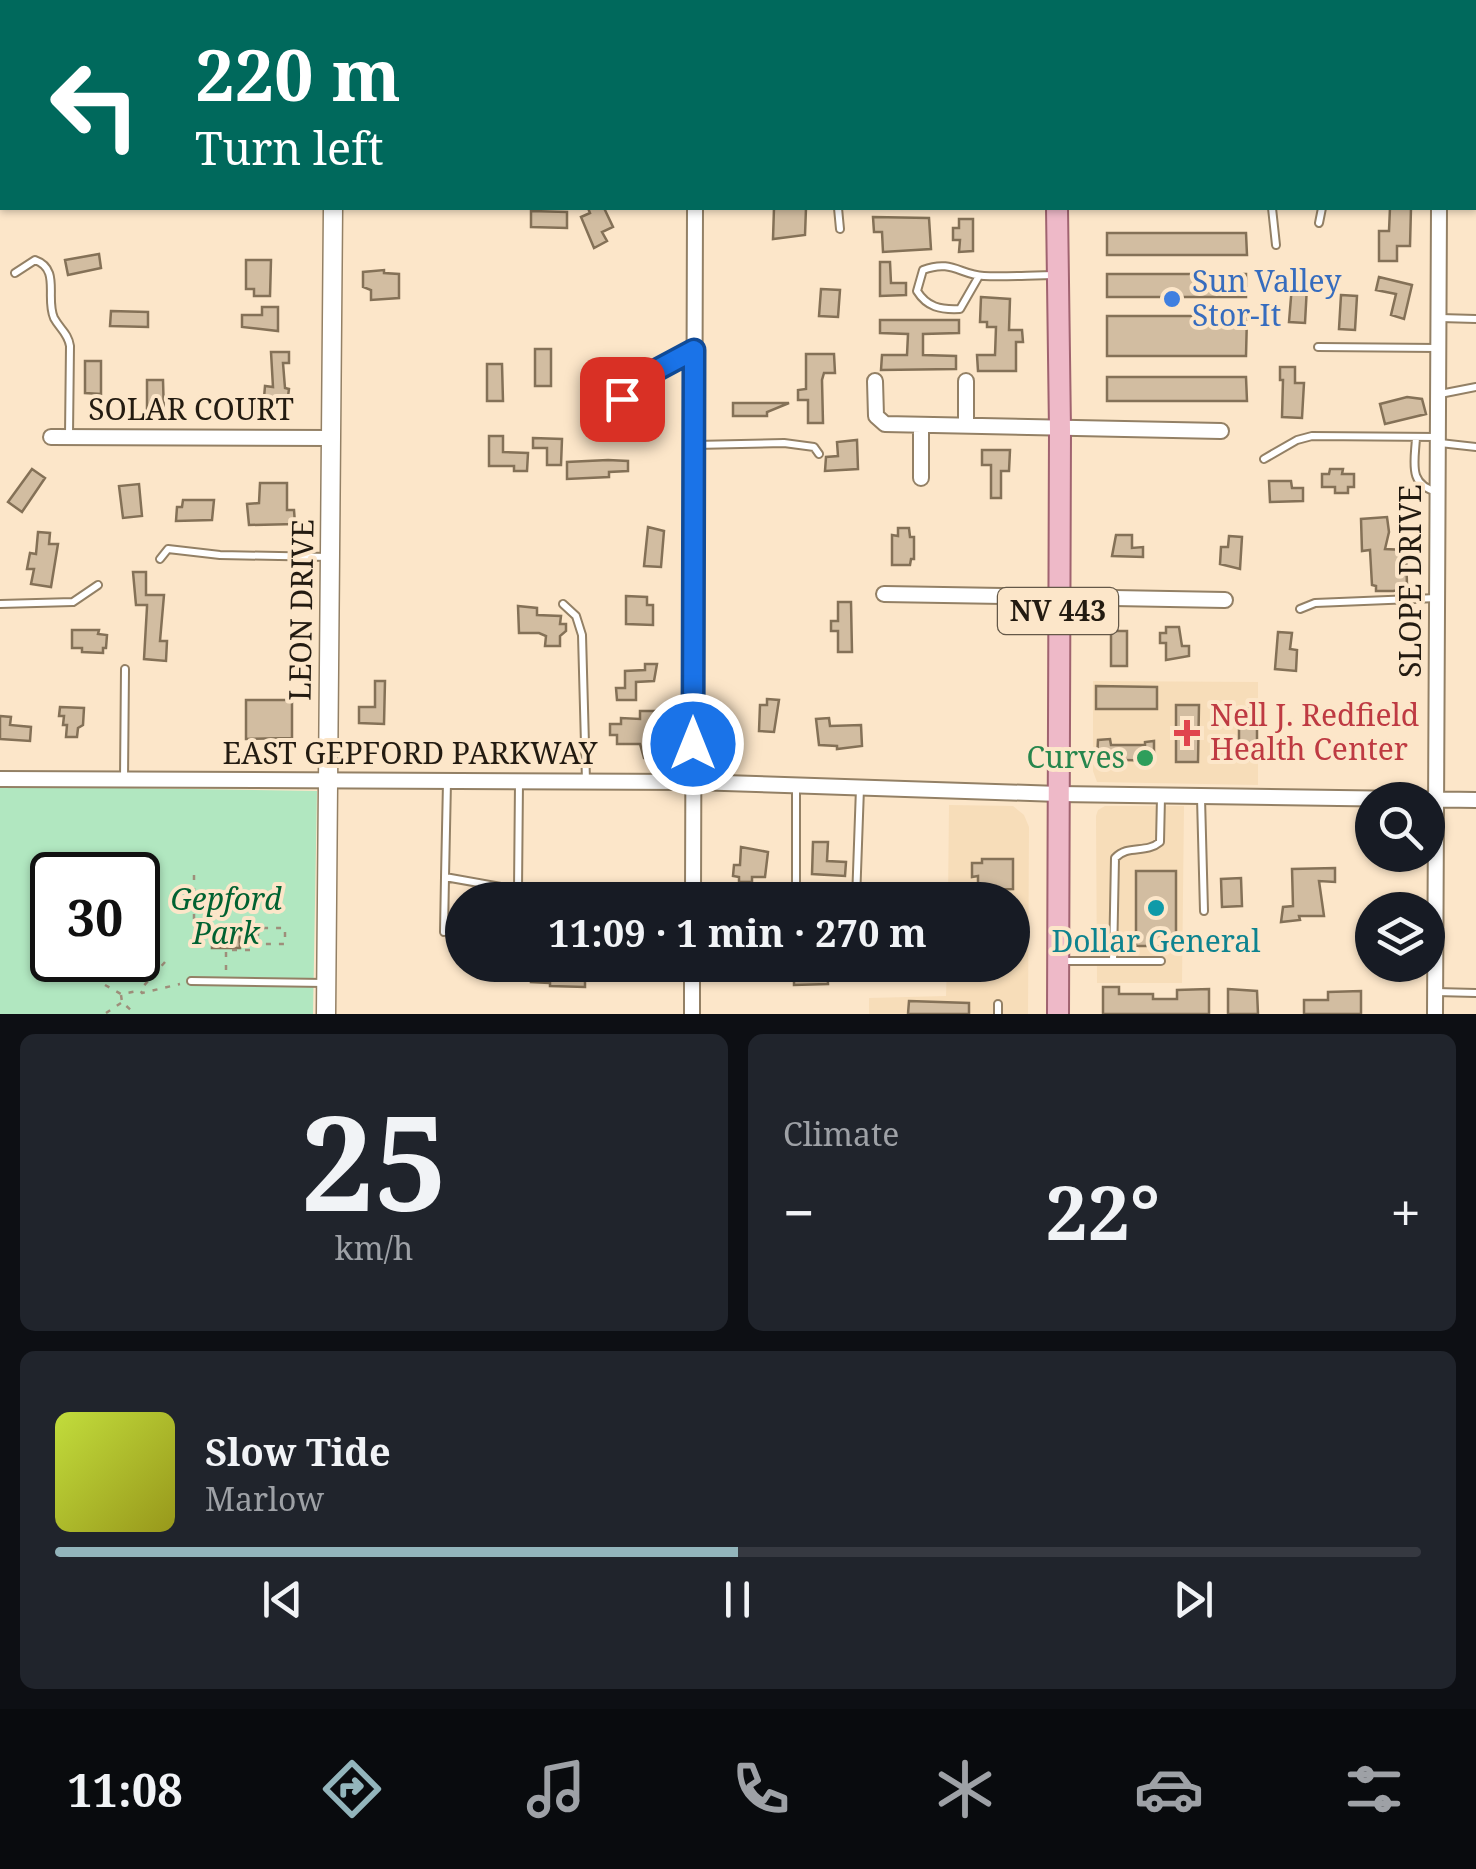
<!DOCTYPE html>
<meta charset="utf-8">
<style>
body{margin:0;font-family:"Noto Serif",serif;background:#20242c;color:#f1f3f6;height:100vh;display:flex;flex-direction:column;font-size:38px;white-space:nowrap}
*{box-sizing:border-box;margin:0}
p{font-size:32px;color:#9ea1a6}
.icon{flex:none;width:55px;height:55px;fill:none;stroke:currentColor;stroke-width:2;stroke-linecap:round;stroke-linejoin:round}
.map{position:relative;height:1014px;overflow:hidden}
.drawer{display:flex;flex-direction:column;gap:20px;padding:20px;background:#0d0f14;flex:1}
.drawer>*{flex:none}
.top-card{position:absolute;left:0px;top:0px;width:1478px;height:210px;box-shadow:0 2px 8px #0004;background:#00695c;color:#fff;overflow:hidden}
.controls{position:absolute;left:1355px;top:782px;display:grid;gap:20px}
.controls a{display:grid;place-items:center;width:90px;height:90px;border-radius:50%;background:#171b24;box-shadow:0 2px 8px #0004;font-size:50px}
.speed{position:absolute;left:30px;top:852px;display:flex;gap:20px;font-size:50px;font-weight:700;text-align:center}
.speed>*{display:grid;place-content:center;width:130px;height:130px;border-radius:50%;background:#171b24;box-shadow:0 2px 8px #0004;line-height:1}
.speed .limit{border:5px solid #111;border-radius:15px;background:#fff;color:#111}
.pin{position:absolute;display:grid;place-items:center;width:85px;height:85px;color:#fff;margin:-42px;border-radius:20px;box-shadow:0 5px 15px #0006}
.me{position:absolute;width:110px;margin:-55px;rotate:0deg;stroke-linejoin:round;filter:drop-shadow(0 0 8px #0008)}
.turn{display:flex;align-items:center;gap:35px;height:210px;padding:0 30px;font-size:45px}
.turn .icon{width:130px;height:130px;stroke-width:2.5}
.turn b{display:block;font-size:70px;line-height:85px}
.big{font-size:75px;font-weight:700;line-height:1.1}
.drawer .widget{flex:1;display:flex;flex-direction:column;justify-content:center;gap:15px;min-width:0;padding:0 35px;border-radius:15px;background:#20242c}
.drawer .dial{align-items:center;gap:0}
.dial b{font-size:130px;line-height:1}
.song{display:flex;align-items:center;gap:30px}
.cover{width:120px;height:120px;border-radius:15px;background:linear-gradient(135deg,hsl(70 70% 55%),hsl(60 70% 35%))}
.played{height:10px;border-radius:5px;background:linear-gradient(90deg,#93b5bc 50%,#363941 50%)}
.keys{display:flex;justify-content:space-around;direction:ltr}
.heat{display:flex;justify-content:space-between;align-items:center;font-size:55px;direction:ltr}
.drawer .tiles{flex:1;display:grid;gap:20px;grid-template-columns:1fr 1fr}
.widget:last-child{grid-column:span 2}
.trip{position:absolute;left:445px;top:882px;width:585px;height:100px;border-radius:50px;background:#171b24;box-shadow:0 2px 8px #0004;font-weight:700;line-height:100px;text-align:center}
.tab-bar{display:flex;height:160px;justify-content:space-around;align-items:center;background:#090b0e;color:#9ea1a6}
.tab-bar .icon{width:70px;height:70px}
.tab-bar .on{color:#93b5bc}
.tab-bar b{font-size:45px;color:#f1f3f6}
.map>svg:first-child{display:block}
.built{fill:#f7ddb9}
.green{fill:#b1e7c0;fill-rule:evenodd}
.building{fill:#d2bda1;stroke:#847157;stroke-width:2.5}
.lines{fill:none;stroke-linecap:round;stroke-linejoin:round}
.service-casing{stroke:#938065;stroke-width:10}
.minor-casing{stroke:#938065;stroke-width:18}
.tertiary-casing{stroke:#938065;stroke-width:21}
.primary-casing{stroke:#a06370;stroke-width:24}
.path{stroke:#9e8e7a;stroke-width:2.5;stroke-dasharray:5 8;stroke-linecap:butt}
.service{stroke:#fff;stroke-width:6}
.minor{stroke:#fff;stroke-width:14}
.tertiary{stroke:#fff;stroke-width:18}
.primary{stroke:#eeb9c8;stroke-width:20}
.route-casing{stroke:#114b97;stroke-width:25}
.route{stroke:#1a73e8;stroke-width:18}
.shop-dot{fill:#3f7fe0;stroke:#fce6c9;stroke-width:4}
.health-dot{fill:#e0444e;stroke:#fce6c9;stroke-width:4}
.leisure-dot{fill:#2e9e5b;stroke:#fce6c9;stroke-width:4}
.culture-dot{fill:#0f9aa8;stroke:#fce6c9;stroke-width:4}
.labels{text-anchor:middle;stroke-width:8;stroke-linejoin:round;paint-order:stroke}
.shield{fill:#fce6c9;stroke:#645848;stroke-width:2.5}
.shield-label{font-size:28px;font-weight:bold;fill:#231b11}
.shop-label{font-size:30px;fill:#366cbe;stroke:#fce6c9;text-anchor:start}
.street-label{font-size:30px;fill:#231b11;stroke:#fce6c9}
.health-label{font-size:30px;fill:#be3a42;stroke:#fce6c9;text-anchor:start}
.leisure-label{font-size:30px;fill:#27864d;stroke:#fce6c9;text-anchor:end}
.park-label{font-size:30px;font-style:italic;fill:#006231;stroke:#fce6c9}
.culture-label{font-size:30px;fill:#0d838f;stroke:#fce6c9}
</style>
<div class="map">
<svg width="1476" height="1014" viewBox="0 0 1476 1014">
<rect width="100%" height="100%" fill="#fce6c9"/>
<path class="built" d="M1093,681L1258,682V785L1097,782L1093,771Z
M949,805L1013,806L1024,815L1029,827L1028,1014H869V998L946,996L947,965H1012V900H948Z
M1105,806H1184L1182,983H1097L1096,816L1098,810Z"/>
<path class="green" d="M0,786L317,791L313,1014H0ZM52,875H138V960H52Z"/>
<path class="building" d="M588,208H604L613,227L602,232L607,241L594,248L581,217L590,213Z
M774,208H806L805,235L773,239Z
M1390,208H1411L1410,246H1397V261H1379V231H1389Z
M531,211L567,212V228L531,227Z
M873,217L929,218L931,249L883,252L882,232H874Z
M959,219H973V251L959,252L960,240H953V228H959Z
M1107,233H1246L1247,255H1107Z
M99,254L101,268L68,275L65,260Z
M246,260H271L270,296H254V289H246Z
M880,262H890L891,283H906V295L880,296Z
M384,270V273L399,274V298L371,300V290L363,287V272Z
M1107,274H1246V297H1107Z
M1379,277L1412,285L1404,319L1391,315L1396,294L1376,290Z
M1292,285L1307,286L1305,323L1289,322Z
M821,289L840,290L838,317L819,316Z
M1341,295L1357,296L1355,330L1339,329Z
M981,297L1010,299L1009,330H1022L1023,342H1016V371H978L977,355H995L996,327H987V322H980Z
M262,307H278V331L242,327V315H262Z
M111,311L148,312V327L110,326Z
M1107,316H1247L1246,356H1107Z
M880,320H959V333L923,334V355L956,356V369L881,370L882,355H907L908,334L880,333Z
M535,349H551V386H535Z
M271,352H289V363H283L285,388L289,389L287,404L264,398L265,386L273,387Z
M806,354H834L835,373H824L822,380L823,423H808V400H798V390L806,389Z
M85,361H101V394L85,393Z
M487,364H502L503,401H487Z
M1280,367H1295V383H1304L1302,418L1282,417L1283,380H1280Z
M1107,377H1246L1247,401H1107Z
M147,380H163L164,415H147Z
M1407,397L1422,399L1426,414L1385,424L1380,404Z
M733,403H789L767,412V416H733Z
M489,436H503V452L528,453L527,471H514V466H489Z
M533,438L562,439L561,465H547V448H533Z
M857,440L858,469L825,471L826,457L838,456L837,442Z
M982,450H1010L1009,471H1001V498H991V465H982Z
M608,460L628,461V471L609,472V477L567,479V462Z
M32,469L45,478L22,512L8,502Z
M1330,469H1343L1342,474H1354V487H1348V493H1335V487H1322V474H1329Z
M1269,481H1291L1292,488H1303V501L1270,502Z
M260,483H287V510H294L295,524L249,525L247,504L259,503Z
M139,484L142,516L123,518L119,486Z
M183,500H214L212,520L176,521L177,507H182Z
M1387,517L1389,532L1385,549L1406,550L1407,585H1400V590L1393,591H1376V586L1372,585L1370,550L1362,551L1361,519Z
M648,527L664,531L661,567L644,566Z
M898,528H909L910,537H914V559H911L910,565H892V535L898,536Z
M38,532L50,533L49,544H58L51,587L31,584L34,569H27L30,553L36,554Z
M1116,535H1132V548L1143,547V557L1112,556Z
M1229,536L1242,537L1240,569L1220,564L1221,547H1228Z
M133,572H146V595H164L160,641H167L166,661L144,659L147,607V605H136Z
M626,596L647,597V605H653V625L626,624Z
M838,602H851L852,652H838V631H831V621H838Z
M518,606L537,608V615L561,616L560,624H566V631L560,636V646H545L546,636L539,633H519Z
M1166,627H1179L1182,646H1189V656L1166,660V643H1160V633H1166Z
M72,630H99L98,634L107,635L106,648H103V653L82,652V648H72Z
M1111,631H1127V666H1111Z
M1278,632L1292,633L1290,649L1297,650L1296,671L1275,669Z
M645,664H657L654,681L636,682V700H617L616,688H625V671L645,670Z
M375,681H385L384,724L359,723V707H375Z
M1096,686L1157,687V709H1096Z
M767,699L779,700L774,732L759,731L760,705H767Z
M246,700H292V738L246,739Z
M1176,705H1199L1198,762H1176Z
M60,707L84,708L83,725L78,728L77,737H66L67,725H63L64,716H59Z
M1257,708V760H1239V709Z
M640,711H656L655,758H644L640,744H617V735H610V724H621V718L640,719Z
M0,716L11,717L10,725L31,727L30,741L0,739Z
M829,718L830,726L861,725L862,746L837,749V746L819,745L816,719Z
M1110,739L1111,745H1145V742L1154,741V761L1097,759L1098,740Z
M813,842H828L827,861L846,862L845,876L812,874Z
M741,847L768,852L765,877H752V882H739V877L733,876L734,865H740Z
M982,859H1013V889L978,890V876L972,877V863H982Z
M1335,868V882L1319,881L1324,916H1299L1300,920L1281,922L1283,907L1293,906L1292,869Z
M1136,871H1176V946H1136Z
M1241,878L1242,906L1222,907L1221,879Z
M239,927L240,948H212V928Z
M555,965H572V971H585V987L550,986V983L531,982L532,971H555Z
M812,965H827L828,984L794,985V971H812Z
M1103,987H1119V994H1153V999H1177V990L1209,989V1014H1103Z
M1228,989L1257,991L1258,1014H1228Z
M1361,991V1014H1304V1000H1328V992Z
M909,1001L969,1003V1014H908Z"/>
<g class="lines">
<g class="service-casing">
<path id="service" d="M594,0L595,2
M1122,0V2
M1244,0V2
M1342,2V0
M838,208L840,229
M1272,208L1276,245
M1319,223L1322,208
M15,273L35,260C61,269 45,298 54,318C60,329 68,333 70,346L69,435
M979,276L960,309C940,310 927,307 917,291L923,270C952,259 960,275 984,276C1008,277 1032,275 1056,275
M1440,318L1476,319
M1318,347L1438,348
M1440,394L1476,387
M623,399L651,373L694,350
M1416,437C1415,462 1407,485 1438,492
M1440,443L1476,447
M695,445L784,443L814,447L819,454
M1264,459L1297,440L1312,436L1438,437
M160,559L168,549L220,555L329,557
M0,604L73,602L98,585
M563,604L576,616L582,635L586,781
M1300,609L1315,603L1437,598
M124,779L125,669
M447,782L445,877L518,890L519,782
M796,787V900
M1201,798L1204,911
M856,900L860,788
M444,932L445,877
M1060,961H1161
M1113,961L1115,858C1128,844 1146,854 1160,842L1161,797
M191,981L325,983
M1436,992L1476,993
M998,1014V1004"/>
</g>
<g class="minor-casing">
<path id="minor" d="M234,0L235,2
M334,0V2
M696,2V0
M1440,2V0
M875,381L876,416L885,424L1221,431
M966,424V381
M921,425V478
M51,437L331,438
M884,594L1225,600
M0,779L693,782L1059,794L1476,800
M693,900L695,208
M692,1014V965
M1435,1014L1439,208"/>
</g>
<g class="tertiary-casing">
<path id="tertiary" d="M1475,78H1476
M326,1014L333,208"/>
</g>
<g class="primary-casing">
<path id="primary" d="M1057,0V2
M1057,208L1060,430L1058,1014"/>
</g>
<path class="path" d="M194,919V874
M165,962L140,990L142,993L180,984
M226,970V950H251L252,944H285V928H258V944
M105,985L121,994L138,991
M121,995L122,1002L134,1013
M106,1013L121,1003"/>
<use href="#service" class="service"/>
<use href="#minor" class="minor"/>
<use href="#tertiary" class="tertiary"/>
<use href="#primary" class="primary"/>
</g>
<g class="lines">
<g class="route-casing">
<path id="route" d="M622,399L651,373L694,350L693,744"/>
</g>
<use href="#route" class="route"/>
</g>
<circle class="shop-dot" cx="1172" cy="299" r="10"/>
<path class="health-dot" d="M1182 718h10v10h10v10h-10v10h-10v-10h-10v-10h10z"/>
<circle class="leisure-dot" cx="1145" cy="758" r="10"/>
<circle class="culture-dot" cx="1156" cy="908" r="10"/>
<g class="labels">
<rect class="shield" x="998" y="588" width="120" height="46" rx="8"/>
<g class="shield-label">
<text x="1058" y="621">NV 443</text>
</g>
<g class="shop-label">
<text x="1192" y="292">Sun Valley<tspan x="1192" dy="34">Stor-It</tspan></text>
</g>
<g class="street-label">
<text x="191" y="420">SOLAR COURT</text>
<text transform="translate(1411 581) rotate(-90)" y="10">SLOPE DRIVE</text>
<text transform="translate(302 610) rotate(-89)" y="10">LEON DRIVE</text>
<text x="410" y="764">EAST GEPFORD PARKWAY</text>
</g>
<g class="health-label">
<text x="1210" y="726">Nell J. Redfield<tspan x="1210" dy="34">Health Center</tspan></text>
</g>
<g class="leisure-label">
<text x="1125" y="768">Curves</text>
</g>
<g class="park-label">
<text x="226" y="910">Gepford<tspan x="226" dy="34">Park</tspan></text>
</g>
<g class="culture-label">
<text x="1156" y="952">Dollar General</text>
</g>
</g>
</svg>
<div class="controls">
<a><svg class="icon" aria-label="search" viewBox="0 0 24 24"><circle cx="10" cy="10" r="6"/><path d="M15 15l6 6"/></svg></a>
<a><svg class="icon" aria-label="layers" viewBox="0 0 24 24"><path d="M12 4l9 5-9 5-9-5zM3 14l9 5 9-5"/></svg></a>
</div>
<div class="speed"><div class="limit">30</div></div>
<div class="pin" style="left:622px;top:399px;background:#d93025"><svg class="icon" aria-label="arrive" viewBox="0 0 24 24"><path d="M6 21V4h12l-3 4 3 4H6"/></svg></div>
<svg class="me" style="left:693px;top:744px" viewBox="-20 -20 40 40"><circle r="17" fill="#1a73e8" stroke="#fff" stroke-width="3"/><path d="M0-11L8 9 0 5-8 9z" fill="#fff"/></svg>
<div class="trip">11:09 · 1 min · 270 m</div>
<div class="top-card">
<div class="turn"><svg class="icon" aria-label="left" viewBox="0 0 24 24"><path d="M17 20v-9H6M10 6l-5 5 5 5"/></svg><div><b>220 m</b>Turn left</div></div>
</div>
</div>
<section class="drawer">
<div class="tiles">
<div class="widget dial"><b>25</b><p>km/h</p></div>
<div class="widget"><p>Climate</p>
<div class="heat"><a>−</a><b class="big">22°</b><a>+</a></div>
</div>
<div class="widget">
<div class="song"><i class="cover"></i><div><b>Slow Tide</b><p>Marlow</p></div></div>
<div class="played"></div>
<div class="keys"><svg class="icon" aria-label="previous" viewBox="0 0 24 24"><path d="M18 5L8 12l10 7zM5 5v14"/></svg><svg class="icon" aria-label="pause" viewBox="0 0 24 24"><path d="M8 5v14M16 5v14"/></svg><svg class="icon" aria-label="next" viewBox="0 0 24 24"><path d="M6 5l10 7-10 7zM19 5v14"/></svg></div>
</div>
</div>
</section>
<nav class="tab-bar">
<b>11:08</b>
<svg class="icon on" aria-label="directions" viewBox="0 0 24 24"><path d="M12 3l9 9-9 9-9-9zM9 14v-3h6M13 9l2 2-2 2"/></svg>
<svg class="icon" aria-label="music" viewBox="0 0 24 24"><path d="M9 18V5l10-2v13"/><circle cx="6" cy="18" r="3"/><circle cx="16" cy="16" r="3"/></svg>
<svg class="icon" aria-label="phone" viewBox="0 0 24 24"><path d="M5 4h4l2 5-3 2q2 4 5 5l2-3 5 2v4C11 20 4 13 5 4z"/></svg>
<svg class="icon" aria-label="climate" viewBox="0 0 24 24"><path d="M12 3v18M4 7l16 10M4 17L20 7"/></svg>
<svg class="icon" aria-label="car" viewBox="0 0 24 24"><path d="M5 17H2v-5l4-1 3-4h7l3 4 3 1v5h-3M9 17h6M6 11h13"/><circle cx="7" cy="17" r="2"/><circle cx="17" cy="17" r="2"/></svg>
<svg class="icon" aria-label="filters" viewBox="0 0 24 24"><path d="M4 7h16M4 17h16"/><circle cx="9" cy="7" r="2"/><circle cx="15" cy="17" r="2"/></svg>
</nav>
